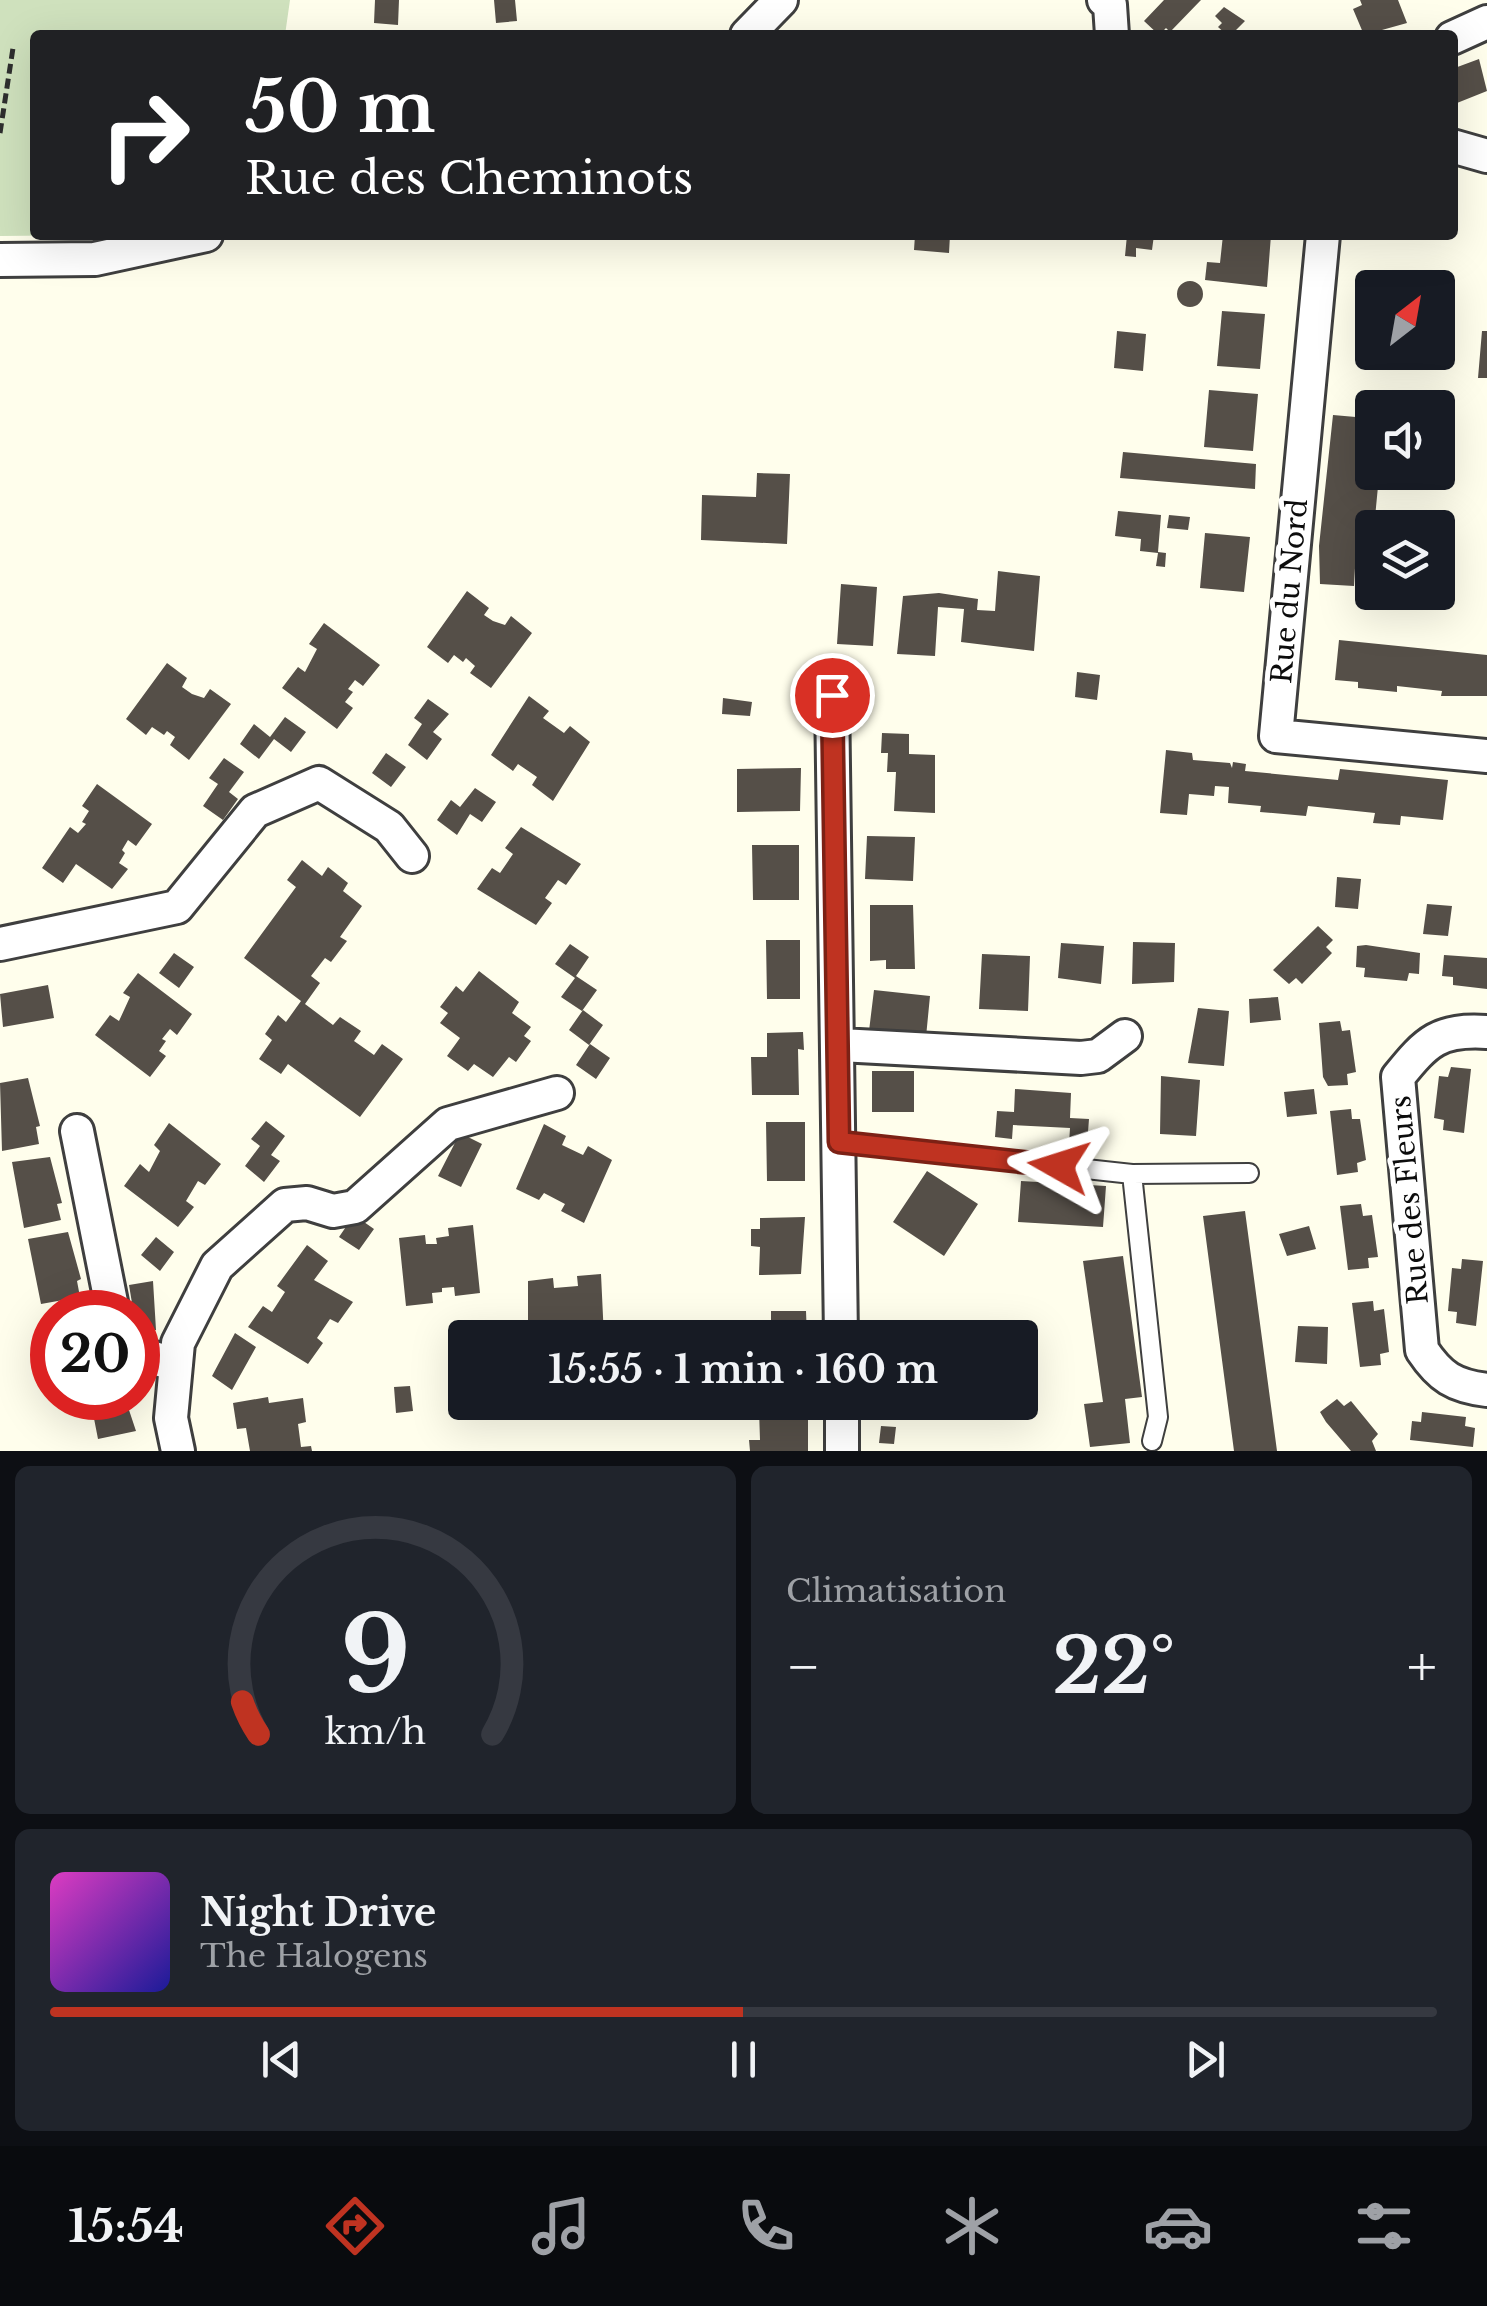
<!DOCTYPE html>
<html lang="fr">
<meta charset="utf-8">
<style>
body{margin:0;font-family:"Libre Baskerville",serif;background:#20242c;color:#f1f3f6;height:100vh;display:flex;flex-direction:column;font-size:38px;white-space:nowrap}
*{box-sizing:border-box;margin:0}
p{font-size:32px;color:#9ea1a6}
.icon{flex:none;width:55px;height:55px;fill:none;stroke:currentColor;stroke-width:2;stroke-linecap:round;stroke-linejoin:round}
.map{position:relative;height:1451px;overflow:hidden}
.panel{display:flex;flex-direction:column;gap:15px;padding:15px;background:#0d0f14;flex:1}
.panel>*{flex:none}
.hud{position:absolute;left:30px;top:30px;width:1428px;height:210px;border-radius:10px;box-shadow:0 10px 40px #0002;background:#202124;color:#fff;overflow:hidden}
.needle{width:65px;rotate:31deg}
.buttons{position:absolute;left:1355px;top:270px;display:grid;gap:20px}
.buttons a{display:grid;place-items:center;width:100px;height:100px;border-radius:10px;background:#171b24;box-shadow:0 10px 40px #0002;font-size:50px}
.speed{position:absolute;left:30px;top:1290px;display:flex;gap:20px;font-size:50px;font-weight:700;text-align:center}
.speed>*{display:grid;place-content:center;width:130px;height:130px;border-radius:50%;background:#171b24;box-shadow:0 10px 40px #0002;line-height:1}
.speed .limit{border:15px solid #d22;background:#fff;color:#111}
.pin{position:absolute;display:grid;place-items:center;width:85px;height:85px;color:#fff;margin:-42px;border:5px solid #fff;border-radius:50%;box-shadow:0 2px 10px #0007}
.me{position:absolute;width:110px;margin:-55px;rotate:276deg;stroke-linejoin:round;filter:drop-shadow(0 0 8px #0008)}
.turn{display:flex;align-items:center;gap:35px;height:210px;padding:0 50px;font-size:45px}
.turn .icon{width:130px;height:130px;stroke-width:2.5}
.turn b{display:block;font-size:70px;line-height:85px}
.big{font-size:75px;font-weight:800;line-height:1.1}
.panel .tile{flex:1;display:flex;flex-direction:column;justify-content:center;gap:15px;min-width:0;padding:0 35px;border-radius:15px;background:#20242c}
.panel .dial{align-items:center;gap:0}
.dial svg{height:260px;overflow:visible;fill:none;stroke:#363941;stroke-width:7;stroke-linecap:round;text-anchor:middle}
.dial text{fill:#f1f3f6;stroke:none}
.song{display:flex;align-items:center;gap:30px}
.cover{width:120px;height:120px;border-radius:15px;background:linear-gradient(135deg,hsl(310 70% 55%),hsl(240 70% 35%))}
.played{height:10px;border-radius:5px;background:linear-gradient(90deg,#bf3321 50%,#363941 50%)}
.keys{display:flex;justify-content:space-around;direction:ltr}
.heat{display:flex;justify-content:space-between;align-items:center;font-size:55px;direction:ltr}
.panel .tiles{flex:1;display:grid;gap:15px;grid-template-columns:1fr 1fr}
.tile:last-child{grid-column:span 2}
.trip{position:absolute;left:448px;top:1320px;width:590px;height:100px;border-radius:10px;background:#171b24;box-shadow:0 10px 40px #0002;font-weight:800;line-height:100px;text-align:center}
.tabs{display:flex;height:160px;justify-content:space-around;align-items:center;background:#090b0e;color:#9ea1a6}
.tabs .icon{width:70px;height:70px}
.tabs .on{color:#bf3321}
.tabs b{font-size:45px;color:#f1f3f6}
.map>svg:first-child{display:block}
.cemetery{fill:#cfe1bd}
.building{fill:#554f48}
.lines{fill:none;stroke-linecap:round;stroke-linejoin:round}
.lane-casing{stroke:#3f3f3f;stroke-width:22}
.street-casing{stroke:#3f3f3f;stroke-width:38}
.path{stroke:#2e2e2e;stroke-width:5;stroke-dasharray:10 5;stroke-linecap:butt}
.lane{stroke:#fff;stroke-width:18}
.street{stroke:#fff;stroke-width:32}
.route-casing{stroke:#7c2115;stroke-width:25}
.route{stroke:#bf3321;stroke-width:18}
.labels{text-anchor:middle;stroke-width:10;stroke-linejoin:round;paint-order:stroke}
.street-label{font-size:28px;fill:#0c0c0c;stroke:#fff}
</style>
<div class="map">
<svg width="1487" height="1451" viewBox="0 0 1487 1451">
<rect width="100%" height="100%" fill="#fffeec"/>
<path class="cemetery" d="M0,0H290L285,35H35V235H101L0,236Z"/>
<path class="building" d="M375,0H399L398,25L374,23Z
M494,0H515L517,21L496,23Z
M1164,0H1201L1170,32L1166,28L1159,35L1144,21Z
M1360,0H1398L1407,23L1364,35L1353,9L1362,5Z
M1224,7L1245,21L1236,30L1241,35H1227L1218,27L1222,23L1215,16Z
M1479,59L1487,91L1452,105V69Z
M915,235H950L949,253L914,250Z
M1127,235H1154L1152,250L1136,248V257L1125,256Z
M1223,235H1271L1267,287L1205,280L1207,262L1220,263Z
M1376,276L1418,279L1417,288H1375Z
M1177 294a13 13 0 1 1 26 0a13 13 0 1 1-26 0Z
M1222,311L1265,314L1260,369L1217,366Z
M1117,331L1146,334L1143,371L1114,368Z
M1482,331H1487V378H1478Z
M1370,343L1372,352H1411L1410,367L1368,363Z
M1209,390L1258,394L1253,451L1204,447Z
M1333,415L1367,418L1363,474L1379,476L1374,528L1372,532H1357L1354,586L1320,584L1319,546Z
M1123,452L1256,464L1255,489L1120,478Z
M757,473L790,474L787,544L701,540L702,495L756,497Z
M1118,511L1161,515L1158,552L1166,553L1165,567L1156,566L1158,553L1140,551L1141,539L1115,536Z
M1169,515L1190,517L1188,530L1167,528Z
M1205,533L1250,537L1244,592L1200,588Z
M998,571L1040,576L1034,651L961,642L964,609L938,607L935,656L897,654L903,596L939,593L978,599L977,610L995,611Z
M841,584L877,587L873,646L837,644Z
M467,591L489,608L484,615L493,621L505,625L511,616L532,633L491,688L470,673L475,666L466,658L463,662L454,655L448,663L427,647Z
M324,623L380,665L363,686L355,680L348,689L353,692L345,702L353,708L337,729L282,688L298,667L305,672L317,649L309,644Z
M1339,640L1487,655V696H1441L1442,691L1397,686V692L1358,688V682L1335,680Z
M167,663L187,678L182,687L192,694L204,698L210,689L231,704L189,760L170,745L175,737L167,731L164,735L152,727L146,735L126,719Z
M1077,672L1100,675L1097,700L1075,697Z
M529,696L549,711L543,718L564,733L570,726L590,742L553,801L532,785L537,777L518,764L513,771L491,755Z
M723,698L752,702L750,716L722,714Z
M428,699L449,714L433,732L442,739L427,760L408,745L422,724L414,718Z
M285,717L306,732L291,752L274,739L259,759L240,744L254,724L270,737Z
M882,733L909,734V754L935,755V813L894,811L896,772H887L888,753H881Z
M1166,750L1192,753L1193,760L1230,763L1232,768L1233,762L1246,764L1245,771L1338,780L1340,769L1448,780L1443,820L1401,816L1400,825L1373,823L1375,813L1308,806L1306,816L1260,812L1261,806L1228,803L1229,787L1215,786L1214,796L1189,794L1187,815L1160,813Z
M386,753L406,767L391,787L372,773Z
M224,758L244,772L229,792L238,799L223,820L203,806L218,784L209,778Z
M801,768L800,811L737,812V769Z
M97,784L152,824L136,846L128,840L122,850L125,853L119,863L128,869L112,889L76,864L63,883L42,868L70,827L78,833L86,824L82,822L89,811L82,806Z
M475,788L496,802L482,822L470,814L457,835L437,820L451,800L460,807Z
M521,827L581,864L566,885L558,880L545,898L552,903L536,925L477,889L492,868L500,873L513,854L505,848Z
M867,836L915,837L913,881L865,879Z
M752,845H799V900H753Z
M302,860L322,876L328,867L348,883L343,891L362,906L340,937L347,941L331,962L325,958L311,976L320,983L305,1004L333,1025L340,1017L361,1031L354,1041L374,1055L382,1044L403,1059L360,1117L288,1064L281,1074L259,1059L272,1040L265,1034L278,1015L286,1022L301,1001L244,958L296,887L287,880Z
M1337,877L1361,879L1358,909L1335,907Z
M1427,904L1452,906L1448,936L1423,934Z
M870,905H913L915,969H886V960L870,961Z
M1318,926L1333,940L1326,947L1332,953L1302,984L1296,978L1289,984L1273,970Z
M766,940H800V999H767Z
M1133,942L1175,943L1174,982L1132,984Z
M1061,943L1104,946L1101,984L1058,978Z
M570,944L589,957L576,976L597,990L582,1011L561,997L575,978L555,964Z
M1366,945L1420,953L1419,974L1409,973L1407,981L1364,977L1365,968L1356,967L1357,946Z
M174,953L194,967L179,988L159,973Z
M982,954L1030,956L1028,1011L979,1009Z
M1444,955L1487,958V989L1453,985V977L1442,976Z
M479,971L519,1002L512,1013L531,1027L524,1036L531,1041L516,1062L509,1057L493,1077L474,1064L468,1071L447,1056L460,1038L440,1023L448,1013L440,1007L456,986L463,992Z
M138,973L192,1014L177,1035L170,1029L162,1039L166,1041L159,1051L166,1056L150,1077L95,1035L110,1015L119,1021L130,997L123,993Z
M48,985L54,1018L3,1027L0,994Z
M874,990L930,996L926,1037L869,1031Z
M1278,997L1281,1020L1250,1023L1249,999Z
M1198,1008L1229,1011L1224,1066L1188,1063Z
M583,1010L603,1025L589,1045L569,1030Z
M1340,1021L1342,1031L1350,1030L1356,1072L1347,1074L1348,1085L1328,1086L1323,1077L1319,1023Z
M803,1032L804,1050L798,1049L799,1095H752L751,1057H767V1033Z
M590,1044L610,1058L596,1079L576,1065Z
M1451,1067L1471,1069L1464,1133L1443,1130L1444,1120L1434,1118L1439,1076L1448,1077Z
M872,1071H914V1112H872Z
M1161,1076L1200,1080L1196,1136L1160,1134Z
M28,1078L40,1126L36,1127L39,1144L2,1151L0,1083Z
M1015,1089L1071,1093L1070,1118L1089,1119L1087,1145L1069,1144L1070,1128L1013,1125L1012,1139L995,1137L997,1111L1014,1112Z
M1314,1089L1317,1114L1287,1117L1284,1092Z
M1351,1109L1352,1119H1360L1366,1160L1357,1163L1358,1172L1337,1175L1330,1111Z
M266,1121L285,1136L271,1155L280,1161L264,1182L245,1166L260,1146L251,1139Z
M766,1122H805V1181H767Z
M169,1123L221,1164L205,1185L198,1181L186,1201L194,1207L178,1227L124,1186L140,1164L149,1172L160,1151L154,1145Z
M544,1124L566,1136L562,1145L583,1155L588,1146L612,1160L584,1223L561,1211L565,1204L544,1193L539,1200L516,1189Z
M460,1133L482,1144L461,1187L438,1176Z
M50,1157L62,1203L57,1204L61,1220L24,1228L12,1162Z
M927,1171L978,1204L944,1256L893,1222Z
M1021,1181L1106,1186L1103,1227L1018,1222Z
M1361,1204L1363,1216L1372,1215L1378,1257L1368,1258L1369,1268L1348,1270L1340,1206Z
M1245,1211L1277,1451H1234L1203,1216Z
M354,1215L374,1229L359,1250L339,1237Z
M805,1217L801,1274L759,1275L760,1247L751,1246V1229H760V1218Z
M473,1225L480,1293L455,1296L454,1287L442,1288V1292L432,1293L433,1303L406,1306L399,1238L425,1235L426,1244H437L436,1238L449,1236L448,1228Z
M1309,1226L1316,1249L1287,1256L1279,1234Z
M68,1232L81,1279L77,1281L80,1297L41,1304L28,1239Z
M156,1237L174,1252L160,1271L141,1255Z
M307,1245L328,1261L314,1280L353,1302L338,1323L330,1319L317,1338L323,1343L308,1364L248,1327L263,1306L272,1312L285,1292L277,1286Z
M1123,1256L1142,1397L1125,1399L1130,1443L1090,1447L1084,1404L1103,1402L1083,1261Z
M1462,1259L1483,1261L1476,1326L1456,1323L1457,1312L1448,1311L1452,1268L1461,1269Z
M601,1274L604,1338H528V1281L553,1278L554,1288L578,1286L577,1276Z
M153,1281L156,1330L138,1332V1312H124L133,1309L129,1285Z
M1373,1301L1374,1311L1384,1309L1389,1352L1380,1354L1381,1365L1360,1367L1352,1303Z
M771,1311H806L807,1338H771Z
M52,1317V1364H51L42,1319Z
M1298,1326L1328,1327L1327,1364L1295,1362Z
M235,1333L256,1347L232,1390L212,1376Z
M410,1386L413,1411L396,1413L394,1387Z
M268,1397L269,1403L303,1398L306,1422L298,1424L301,1447L311,1446L312,1451H250L246,1428L237,1429L233,1403Z
M90,1398H125L136,1431L98,1439Z
M1337,1399L1344,1406L1351,1401L1378,1434L1372,1441L1376,1451H1351L1326,1422L1320,1412Z
M759,1409H808V1451H750L749,1440H760Z
M1422,1412L1466,1417L1465,1426L1475,1428L1473,1447L1410,1440L1412,1421L1421,1422Z
M881,1426L896,1427L894,1444L879,1443Z"/>
<g class="lines">
<g class="lane-casing">
<path id="lane" d="M839,1142L1132,1174L1249,1173
M1132,1174L1158,1417L1152,1441"/>
</g>
<g class="street-casing">
<path id="street" d="M1104,0L1110,5L1112,35
M747,35L781,0
M1452,38L1487,22
M1452,146L1487,156
M1323,235L1276,736L1487,756
M0,260L95,259L206,235
M832,695L841,1338
M0,944L177,907L255,811L319,783L389,827L412,856
M1487,1032C1439,1029 1427,1041 1398,1077L1422,1350C1440,1377 1454,1386 1487,1390
M840,1045L1081,1058L1098,1056L1125,1036
M77,1131L113,1312
M138,1353L176,1365
M842,1402V1451
M178,1451L171,1418L178,1343L217,1266L285,1205L307,1203L333,1211L355,1207L448,1124L557,1093"/>
</g>
<path class="path" d="M0,133L13,48"/>
<use href="#lane" class="lane"/>
<use href="#street" class="street"/>
</g>
<g class="lines">
<g class="route-casing">
<path id="route" d="M832,695L839,1142L1059,1166"/>
</g>
<use href="#route" class="route"/>
</g>
<g class="labels">
<g class="street-label">
<text transform="translate(1289 591) rotate(-85)" y="10">Rue du Nord</text>
<text transform="translate(1409 1200) rotate(-95)" y="10">Rue des Fleurs</text>
</g>
</g>
</svg>
<div class="buttons">
<a><svg class="needle" viewBox="-14 -14 28 28"><path d="M0-13l5 13h-10z" fill="#e53935"/><path d="M0 13l5-13h-10z" fill="#9ea1a6"/></svg></a>
<a><svg class="icon" aria-label="sound" viewBox="0 0 24 24"><path d="M4 9h4l5-4v14l-5-4H4zM17 9q2 3 0 6"/></svg></a>
<a><svg class="icon" aria-label="layers" viewBox="0 0 24 24"><path d="M12 4l9 5-9 5-9-5zM3 14l9 5 9-5"/></svg></a>
</div>
<div class="speed"><div class="limit">20</div></div>
<div class="pin" style="left:832px;top:695px;background:#d93025"><svg class="icon" aria-label="arrive" viewBox="0 0 24 24"><path d="M6 21V4h12l-3 4 3 4H6"/></svg></div>
<svg class="me" style="left:1059px;top:1166px" viewBox="-20 -20 40 40"><path d="M0-17L14 15 0 8-14 15z" fill="#bf3321" stroke="#fff" stroke-width="4"/></svg>
<div class="trip">15:55 · 1 min · 160 m</div>
<div class="hud">
<div class="turn"><svg class="icon" aria-label="right" viewBox="0 0 24 24"><path d="M7 20v-9h11M14 6l5 5-5 5"/></svg><div><b>50 m</b>Rue des Cheminots</div></div>
</div>
</div>
<section class="panel">
<div class="tiles">
<div class="tile dial"><svg viewBox="0 0 100 80">
<path d="M14 69A42 42 0 1 1 86 69"/>
<path d="M14 69A42 42 0 0 1 9 59" stroke="#bf3321"/>
<text x="50" y="56" font-size="32" font-weight="700">9</text>
<text x="50" y="72" font-size="11">km/h</text>
</svg></div>
<div class="tile"><p>Climatisation</p>
<div class="heat"><a>−</a><b class="big">22°</b><a>+</a></div>
</div>
<div class="tile">
<div class="song"><i class="cover"></i><div><b>Night Drive</b><p>The Halogens</p></div></div>
<div class="played"></div>
<div class="keys"><svg class="icon" aria-label="previous" viewBox="0 0 24 24"><path d="M18 5L8 12l10 7zM5 5v14"/></svg><svg class="icon" aria-label="pause" viewBox="0 0 24 24"><path d="M8 5v14M16 5v14"/></svg><svg class="icon" aria-label="next" viewBox="0 0 24 24"><path d="M6 5l10 7-10 7zM19 5v14"/></svg></div>
</div>
</div>
</section>
<nav class="tabs">
<b>15:54</b>
<svg class="icon on" aria-label="directions" viewBox="0 0 24 24"><path d="M12 3l9 9-9 9-9-9zM9 14v-3h6M13 9l2 2-2 2"/></svg>
<svg class="icon" aria-label="music" viewBox="0 0 24 24"><path d="M9 18V5l10-2v13"/><circle cx="6" cy="18" r="3"/><circle cx="16" cy="16" r="3"/></svg>
<svg class="icon" aria-label="phone" viewBox="0 0 24 24"><path d="M5 4h4l2 5-3 2q2 4 5 5l2-3 5 2v4C11 20 4 13 5 4z"/></svg>
<svg class="icon" aria-label="climate" viewBox="0 0 24 24"><path d="M12 3v18M4 7l16 10M4 17L20 7"/></svg>
<svg class="icon" aria-label="car" viewBox="0 0 24 24"><path d="M5 17H2v-5l4-1 3-4h7l3 4 3 1v5h-3M9 17h6M6 11h13"/><circle cx="7" cy="17" r="2"/><circle cx="17" cy="17" r="2"/></svg>
<svg class="icon" aria-label="filters" viewBox="0 0 24 24"><path d="M4 7h16M4 17h16"/><circle cx="9" cy="7" r="2"/><circle cx="15" cy="17" r="2"/></svg>
</nav>
